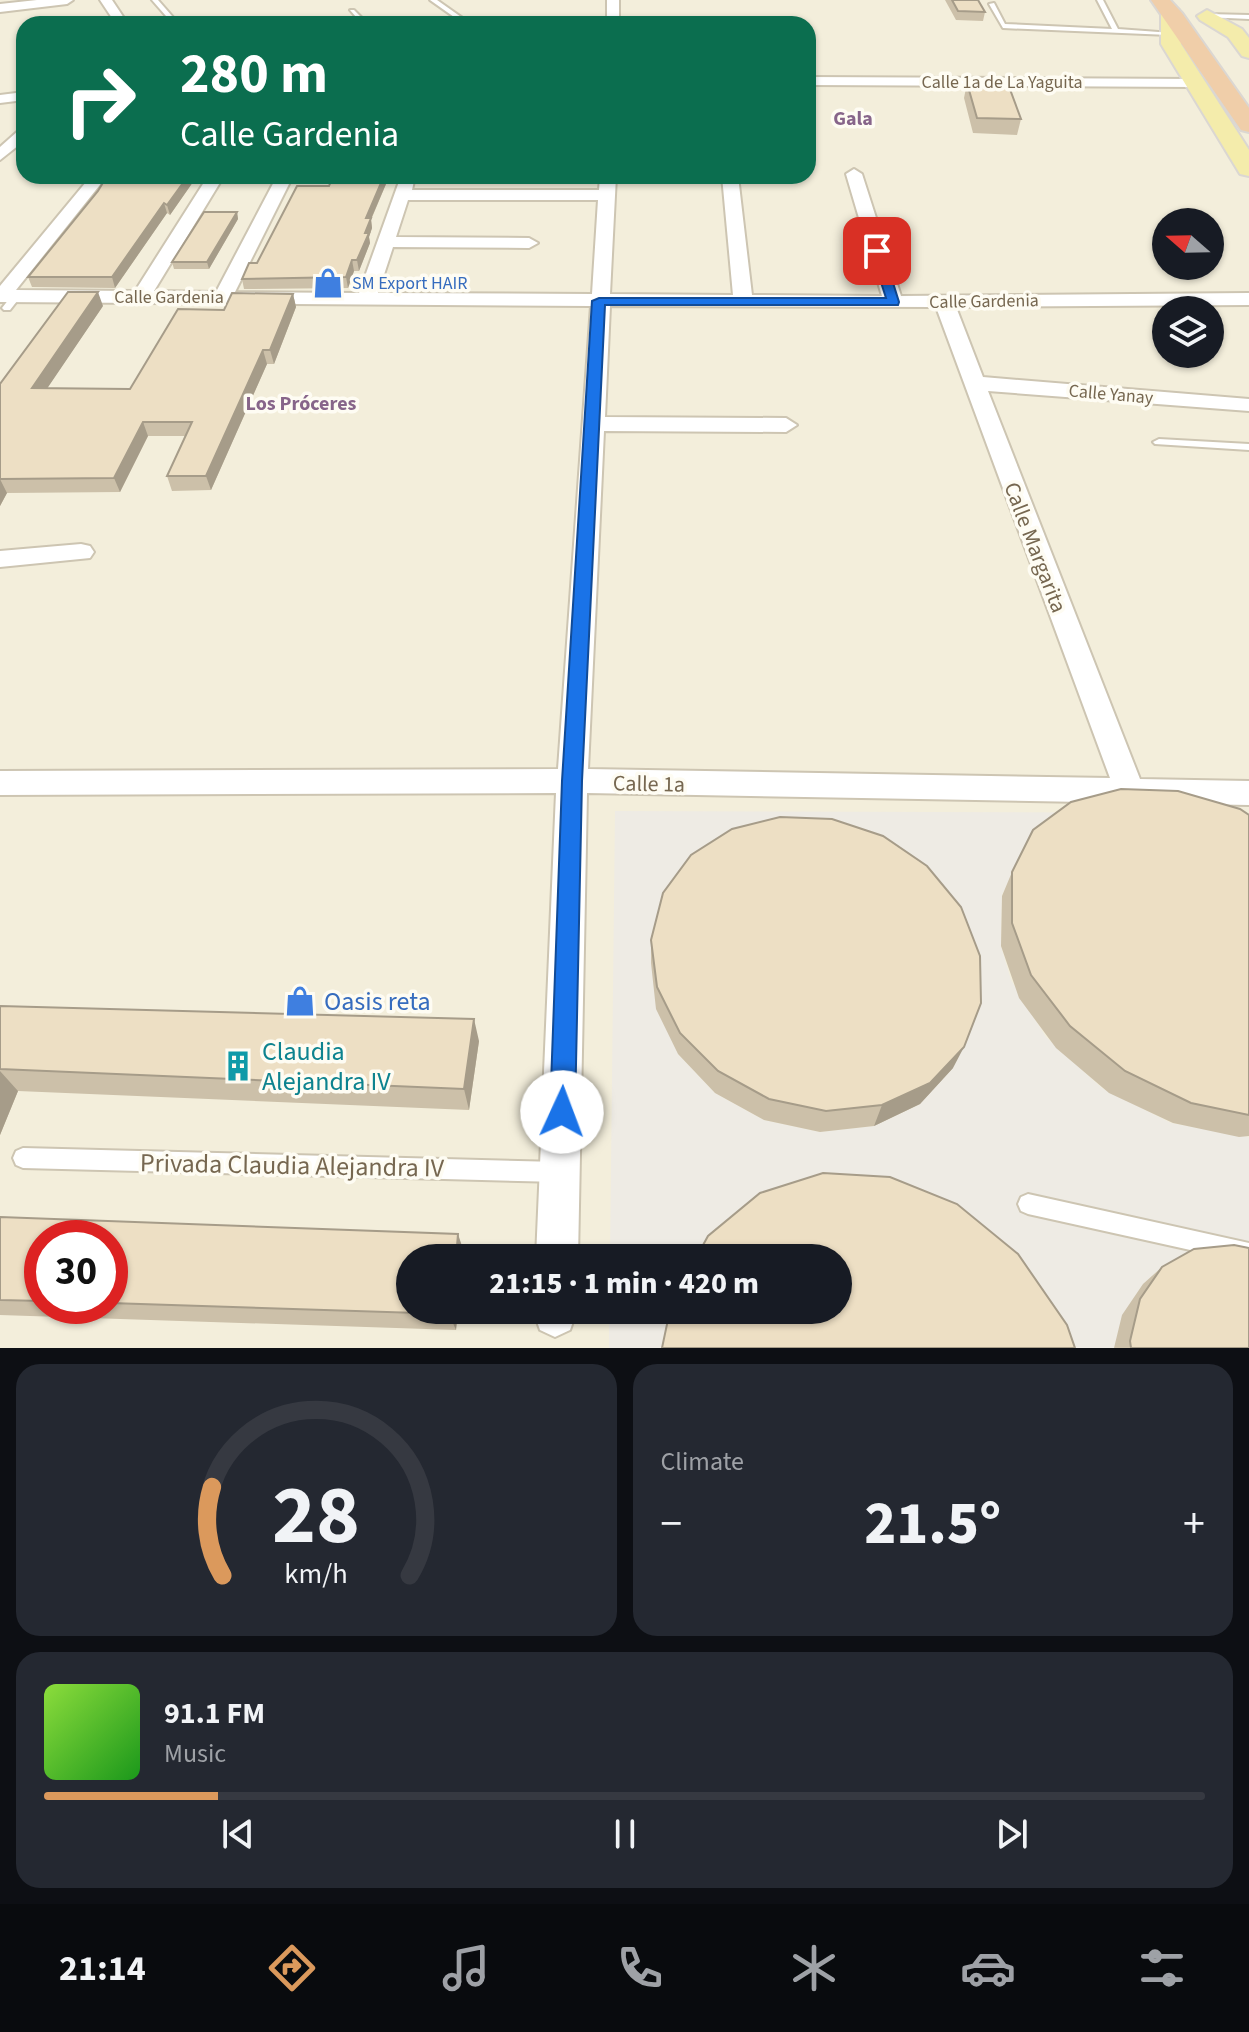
<!DOCTYPE html>
<meta charset="utf-8">
<style>
body{margin:0;font-family:"Source Sans 3",sans-serif;background:#242831;color:#f1f3f6;height:100vh;display:flex;flex-direction:column;font-size:30px;white-space:nowrap}
*{box-sizing:border-box;margin:0}
p{font-size:26px;color:#9ea1a6}
.icon{flex:none;width:44px;height:44px;fill:none;stroke:currentColor;stroke-width:2;stroke-linecap:round;stroke-linejoin:round}
.map{position:relative;height:1348px;overflow:hidden}
.details{display:flex;flex-direction:column;gap:16px;padding:16px;background:#0d0f14;flex:1}
.details>*{flex:none}
.top-card{position:absolute;left:16px;top:16px;width:800px;height:168px;border-radius:24px;box-shadow:0 2px 6px #0004;background:#0b6e4f;color:#fff;overflow:hidden}
.needle{width:52px;rotate:290deg}
.tools{position:absolute;left:1152px;top:208px;display:grid;gap:16px}
.tools a{display:grid;place-items:center;width:72px;height:72px;border-radius:50%;background:#171b24;box-shadow:0 2px 6px #0004;font-size:40px}
.speed{position:absolute;left:24px;top:1220px;display:flex;gap:16px;font-size:40px;font-weight:700;text-align:center}
.speed>*{display:grid;place-content:center;width:104px;height:104px;border-radius:50%;background:#171b24;box-shadow:0 2px 6px #0004;line-height:1}
.speed .limit{border:12px solid #d22;background:#fff;color:#111}
.pin{position:absolute;display:grid;place-items:center;width:68px;height:68px;color:#fff;margin:-34px;border-radius:16px;box-shadow:0 4px 12px #0006}
.me{position:absolute;width:88px;margin:-44px;rotate:2deg;stroke-linejoin:round;filter:drop-shadow(0 0 6px #0008)}
.turn{display:flex;align-items:center;gap:28px;height:168px;padding:0 32px;font-size:36px}
.turn .icon{width:104px;height:104px;stroke-width:2.5}
.turn b{display:block;font-size:56px;line-height:68px}
.big{font-size:60px;font-weight:800;line-height:1.1}
.details .card{flex:1;display:flex;flex-direction:column;justify-content:center;gap:12px;min-width:0;padding:0 28px;border-radius:24px;background:#242831}
.details .dial{align-items:center;gap:0}
.dial svg{height:208px;overflow:visible;fill:none;stroke:#363941;stroke-width:7;stroke-linecap:round;text-anchor:middle}
.dial text{fill:#f1f3f6;stroke:none}
.song{display:flex;align-items:center;gap:24px}
.cover{width:96px;height:96px;border-radius:12px;background:linear-gradient(135deg,hsl(90 70% 55%),hsl(120 70% 35%))}
.played{height:8px;border-radius:4px;background:linear-gradient(90deg,#db995c 15%,#363941 15%)}
.keys{display:flex;justify-content:space-around;direction:ltr}
.heat{display:flex;justify-content:space-between;align-items:center;font-size:44px;direction:ltr}
.details .tiles{flex:1;display:grid;gap:16px;grid-template-columns:1fr 1fr}
.card:last-child{grid-column:span 2}
.trip{position:absolute;left:396px;top:1244px;width:456px;height:80px;border-radius:40px;background:#171b24;box-shadow:0 2px 6px #0004;font-weight:800;line-height:80px;text-align:center}
.menu{display:flex;height:128px;justify-content:space-around;align-items:center;background:#090b0e;color:#9ea1a6}
.menu .icon{width:56px;height:56px}
.menu .on{color:#db995c}
.menu b{font-size:36px;color:#f1f3f6}
.map>svg:first-child{display:block}
.residential{fill:#f3eedb;fill-rule:evenodd}
.industrial{fill:#eeebe4;fill-rule:evenodd}
.lines{fill:none;stroke-linecap:round;stroke-linejoin:round}
.lane-casing{stroke:#cdc5b2;stroke-width:4}
.street-casing{stroke:#cdc5b2;stroke-width:4}
.primary-casing{stroke:#dbd7d2;stroke-width:4}
.highway-casing{stroke:#dbd7d2;stroke-width:4}
.lane{fill:#fff;fill-rule:evenodd}
.street{fill:#fff;fill-rule:evenodd}
.primary{fill:#f4ecab;fill-rule:evenodd}
.highway{fill:#f0cea9;fill-rule:evenodd}
.wall{fill:#ccc0a9;fill-rule:evenodd}
.shaded-wall{fill:#a69c89}
.building{fill:#eddfc4;stroke:#a69c89;stroke-width:2}
.route{fill:#1a73e8;stroke:#114b97;stroke-width:2}
.labels{text-anchor:middle;stroke-width:7;stroke-linejoin:round;paint-order:stroke}
.far-street-label{font-size:18px;fill:#766750;stroke:#fefcf3}
.far-shop-label{font-size:18px;fill:#366cbe;stroke:#fefcf3;text-anchor:start}
.far-neighbourhood-label{font-size:20px;font-weight:bold;fill:#87658a;stroke:#fefcf3}
.street-label{font-size:22px;fill:#766750;stroke:#fefcf3}
.near-shop-label{font-size:26px;fill:#366cbe;stroke:#fefcf3;text-anchor:start}
.near-culture-label{font-size:26px;fill:#0d838f;stroke:#fefcf3;text-anchor:start}
.near-street-label{font-size:26px;fill:#766750;stroke:#fefcf3}
</style>
<div class="map">
<svg width="1249" height="1348" viewBox="0 0 1249 1348">
<rect width="100%" height="100%" fill="#fbfaed"/>
<path class="residential" d="M0,0H1249V1348H0ZM24,24H808V176H24ZM1166,222H1210V266H1166ZM1166,310H1210V354H1166ZM42,1238H110V1306H42ZM410,1258H838V1310H410Z"/>
<path class="industrial" d="M615,811L1249,813V847L1023,854L1002,895L1001,946L1011,980L1046,1037L1102,1088L1171,1123L1249,1137V1270L1114,1348H1054L946,1223L703,1258H610ZM678,1054L920,1104L874,1126L820,1132L764,1120L715,1093Z
M609,1310H674L664,1348H609Z"/>
<g class="lines">
<g class="lane-casing">
<path id="lane" d="M152,0H158L179,24H173Z
M430,0H437L471,24H464Z
M1097,0H1103L1118,29L1172,33L1169,35L1003,28L989,4L994,3L1005,24L1112,29Z
M350,10H354L368,24H362Z
M1207,14L1249,15V19L1205,17Z
M13,294L21,296L10,310H4L2,308Z
M1159,439L1249,444V450L1155,444L1153,442Z
M23,1148L559,1162L566,1165L569,1172L566,1179L559,1182L23,1168L16,1165L13,1158L16,1151Z
M1028,1194L1249,1243V1263L1028,1214L1021,1211L1018,1204L1021,1197Z"/>
</g>
<g class="street-casing">
<path id="street" d="M37,0H73L67,4L0,12V4Z
M100,0H112L128,24H116Z
M607,0H619V24H607Z
M808,77L1195,79L1202,83L1195,87L808,85Z
M24,92V100L0,103V95Z
M24,130V141L0,160V147L18,131Z
M854,169L862,174L901,296L1249,293V305L956,307L983,377L1249,399V411L988,391L1140,779L1249,781V805L587,793L578,1258H536L556,793L0,795V771L558,769L591,306L0,302V286L91,176H107L16,290L135,291L208,176H224L154,291L216,292L277,176H293L235,292L359,293L401,176H415L412,190H599L600,176H616L610,294L733,295L722,176H738L752,295L882,296L846,174ZM408,200H598L592,294L378,293L393,247L529,248L538,243L529,238L396,237ZM610,306L936,307L1110,778L588,769L604,431L786,432L797,425L786,418L605,417Z
M81,544L90,546L94,552L90,558L0,567V551Z
M533,1310H577L570,1330L555,1337L540,1330Z"/>
</g>
<g class="primary-casing">
<path id="primary" d="M1170,4L1179,10L1181,44L1249,150V176L1240,174L1237,169L1161,44V10Z
M1207,10L1242,29L1249,38V58L1242,56L1228,37L1200,20L1197,16Z"/>
</g>
<g class="highway-casing">
<path id="highway" d="M1151,0H1170L1182,13L1249,108V132L1241,130Z"/>
</g>
<use href="#lane" class="lane"/>
<use href="#street" class="street"/>
<use href="#primary" class="primary"/>
<use href="#highway" class="highway"/>
</g>
<path class="wall" d="M945,0H978L985,12L983,21L956,20Z
M967,83L1021,119L1017,135L973,133L964,98Z
M107,176H192L193,182L170,215L167,213L115,288L32,287L28,277L98,191Z
M333,176H394L392,184H386L371,220L372,228L369,237L370,243L359,271H354L348,288L244,289L242,279L329,186Z
M237,212L238,219L209,269H174L172,262Z
M293,294L296,307L274,364H267L211,490L172,491L167,476L185,436H148L120,492L7,493L0,506V384L103,306L47,388L130,389L224,310Z
M1249,815V1136L1239,1137L1173,1123L1109,1093L1056,1048L1019,998L1001,946L1002,896L1012,872Z
M651,940L953,1068L920,1104L874,1126L820,1132L764,1120L715,1093L678,1054L656,1009L651,963Z
M0,1006L479,1041L469,1110L18,1091L0,1135Z
M0,1217L464,1252L463,1258H410V1310H458L456,1330L0,1315ZM42,1238H110V1306H42Z
M1162,1267L1249,1348H1114L1122,1315L1143,1284Z"/>
<path class="shaded-wall" d="M188,176H192L193,182L170,215L167,205Z
M384,176L386,184L371,219L372,228L369,237L370,243L359,271L357,260L366,218Z
M164,203L167,213L115,288L112,277Z
M237,212L238,219L209,269L207,262Z
M352,260L354,271L348,288L346,277Z
M98,292L103,306L38,402L32,388Z
M293,294L296,307L274,364L270,350Z
M263,350L267,364L211,490L206,476Z
M143,422L148,436L120,492L114,478Z
M0,479L7,493L0,506Z
M474,1019L479,1041L469,1110L464,1089Z
M964,1047L953,1068L920,1104L874,1126L882,1105Z
M0,1071L18,1091L0,1135Z
M458,1234L464,1252L463,1258H456Z
M450,1310H458L456,1330L449,1314Z"/>
<path class="building" d="M952,0H978L985,12L958,11Z
M967,83L1008,84L1021,119L977,118Z
M107,176H188L167,205L164,203L112,277H28L98,191Z
M333,176H384L366,218H371L365,233H369L357,260H352L346,277L242,279L249,263H257L297,186H329Z
M204,212H237L207,262H172Z
M68,292H98L32,388L130,389L178,309L224,310L232,293L293,294L270,350H263L206,476H167L192,422H143L114,478L0,479V384Z
M1121,789L1178,791L1240,809L1249,815V1115L1191,1103L1125,1071L1070,1026L1031,975L1012,923V872L1033,830L1071,802Z
M780,817L832,819L883,836L927,866L961,907L980,956L981,1003L964,1047L930,1083L882,1105L826,1111L769,1099L718,1071L680,1033L657,987L651,940L663,893L691,855L732,829Z
M0,1006L474,1019L464,1089L0,1069Z
M823,1173L890,1177L957,1204L1018,1254L1067,1325L1075,1348H662L670,1310H838V1258H696L708,1236L760,1193Z
M0,1217L458,1234L456,1258H410V1310H450L449,1314L110,1303V1238H42V1301L0,1300Z
M1234,1245L1249,1248V1348H1131L1130,1341L1140,1299L1162,1267L1194,1249Z"/>
<path class="route" d="M877,247L883,251L899,302L898,305H605L582,781L575,1112L571,1121L562,1125L553,1121L550,1112L562,781L592,301L599,298H886L871,251Z"/>
<defs>
<g id="shop-bare" transform="scale(2.4)"><path d="M-5-2.5h2.3a2.7 3.5 0 0 1 5.4 0H5L5.5 6h-11ZM-1.5-2.5h3a1.5 2.3 0 0 0-3 0Z" fill="#3f7fe0" stroke="#fefcf3" stroke-width="2.5" paint-order="stroke"/></g>
<g id="building-bare" transform="scale(2.4)"><path d="M-4-6H4V6H1V3H-1V6H-4ZM-2.5-4.3h1.7v1.8h-1.7ZM.8-4.3h1.7v1.8H.8ZM-2.5-1h1.7V.8h-1.7ZM.8-1h1.7V.8H.8Z" fill="#0f9aa8" stroke="#fefcf3" stroke-width="2.5" paint-order="stroke"/></g>
</defs>
<g fill-rule="evenodd">
<use href="#shop-bare" x="328" y="283"/>
<use href="#shop-bare" x="300" y="1001"/>
<use href="#building-bare" x="238" y="1066"/>
</g>
<g class="labels">
<g class="far-street-label">
<text x="1002" y="88">Calle 1a de La Yaguita</text>
<text x="169" y="303">Calle Gardenia</text>
<text transform="translate(984 301) rotate(-1)" y="6">Calle Gardenia</text>
<text transform="translate(1111 394) rotate(5)" y="6">Calle Yanay</text>
</g>
<g class="far-shop-label">
<text x="352" y="289">SM Export HAIR</text>
</g>
<g class="far-neighbourhood-label">
<text x="853" y="125">Gala</text>
<text x="301" y="410">Los Próceres</text>
</g>
<g class="street-label">
<text transform="translate(1036 547) rotate(69)" y="8">Calle Margarita</text>
<text transform="translate(649 783) rotate(1)" y="8">Calle 1a</text>
</g>
<g class="near-shop-label">
<text x="324" y="1010">Oasis reta</text>
</g>
<g class="near-culture-label">
<text x="262" y="1060">Claudia<tspan x="262" dy="30">Alejandra IV</tspan></text>
</g>
<g class="near-street-label">
<text transform="translate(292 1165) rotate(1)" y="9">Privada Claudia Alejandra IV</text>
</g>
</g>
</svg>
<div class="tools">
<a><svg class="needle" viewBox="-14 -14 28 28"><path d="M0-13l5 13h-10z" fill="#e53935"/><path d="M0 13l5-13h-10z" fill="#9ea1a6"/></svg></a>
<a><svg class="icon" aria-label="layers" viewBox="0 0 24 24"><path d="M12 4l9 5-9 5-9-5zM3 14l9 5 9-5"/></svg></a>
</div>
<div class="speed"><div class="limit">30</div></div>
<div class="pin" style="left:877px;top:251px;background:#d93025"><svg class="icon" aria-label="arrive" viewBox="0 0 24 24"><path d="M6 21V4h12l-3 4 3 4H6"/></svg></div>
<svg class="me" style="left:562px;top:1112px" viewBox="-20 -20 40 40"><circle r="19" fill="#fff"/><path d="M0-13L10 11 0 6-10 11z" fill="#1a73e8"/></svg>
<div class="trip">21:15 · 1 min · 420 m</div>
<div class="top-card">
<div class="turn"><svg class="icon" aria-label="right" viewBox="0 0 24 24"><path d="M7 20v-9h11M14 6l5 5-5 5"/></svg><div><b>280 m</b>Calle Gardenia</div></div>
</div>
</div>
<section class="details">
<div class="tiles">
<div class="card dial"><svg viewBox="0 0 100 80">
<path d="M14 69A42 42 0 1 1 86 69"/>
<path d="M14 69A42 42 0 0 1 10 35" stroke="#db995c"/>
<text x="50" y="56" font-size="32" font-weight="700">28</text>
<text x="50" y="72" font-size="11">km/h</text>
</svg></div>
<div class="card"><p>Climate</p>
<div class="heat"><a>−</a><b class="big">21.5°</b><a>+</a></div>
</div>
<div class="card">
<div class="song"><i class="cover"></i><div><b>91.1 FM</b><p>Music</p></div></div>
<div class="played"></div>
<div class="keys"><svg class="icon" aria-label="previous" viewBox="0 0 24 24"><path d="M18 5L8 12l10 7zM5 5v14"/></svg><svg class="icon" aria-label="pause" viewBox="0 0 24 24"><path d="M8 5v14M16 5v14"/></svg><svg class="icon" aria-label="next" viewBox="0 0 24 24"><path d="M6 5l10 7-10 7zM19 5v14"/></svg></div>
</div>
</div>
</section>
<nav class="menu">
<b>21:14</b>
<svg class="icon on" aria-label="directions" viewBox="0 0 24 24"><path d="M12 3l9 9-9 9-9-9zM9 14v-3h6M13 9l2 2-2 2"/></svg>
<svg class="icon" aria-label="music" viewBox="0 0 24 24"><path d="M9 18V5l10-2v13"/><circle cx="6" cy="18" r="3"/><circle cx="16" cy="16" r="3"/></svg>
<svg class="icon" aria-label="phone" viewBox="0 0 24 24"><path d="M5 4h4l2 5-3 2q2 4 5 5l2-3 5 2v4C11 20 4 13 5 4z"/></svg>
<svg class="icon" aria-label="climate" viewBox="0 0 24 24"><path d="M12 3v18M4 7l16 10M4 17L20 7"/></svg>
<svg class="icon" aria-label="car" viewBox="0 0 24 24"><path d="M5 17H2v-5l4-1 3-4h7l3 4 3 1v5h-3M9 17h6M6 11h13"/><circle cx="7" cy="17" r="2"/><circle cx="17" cy="17" r="2"/></svg>
<svg class="icon" aria-label="filters" viewBox="0 0 24 24"><path d="M4 7h16M4 17h16"/><circle cx="9" cy="7" r="2"/><circle cx="15" cy="17" r="2"/></svg>
</nav>
